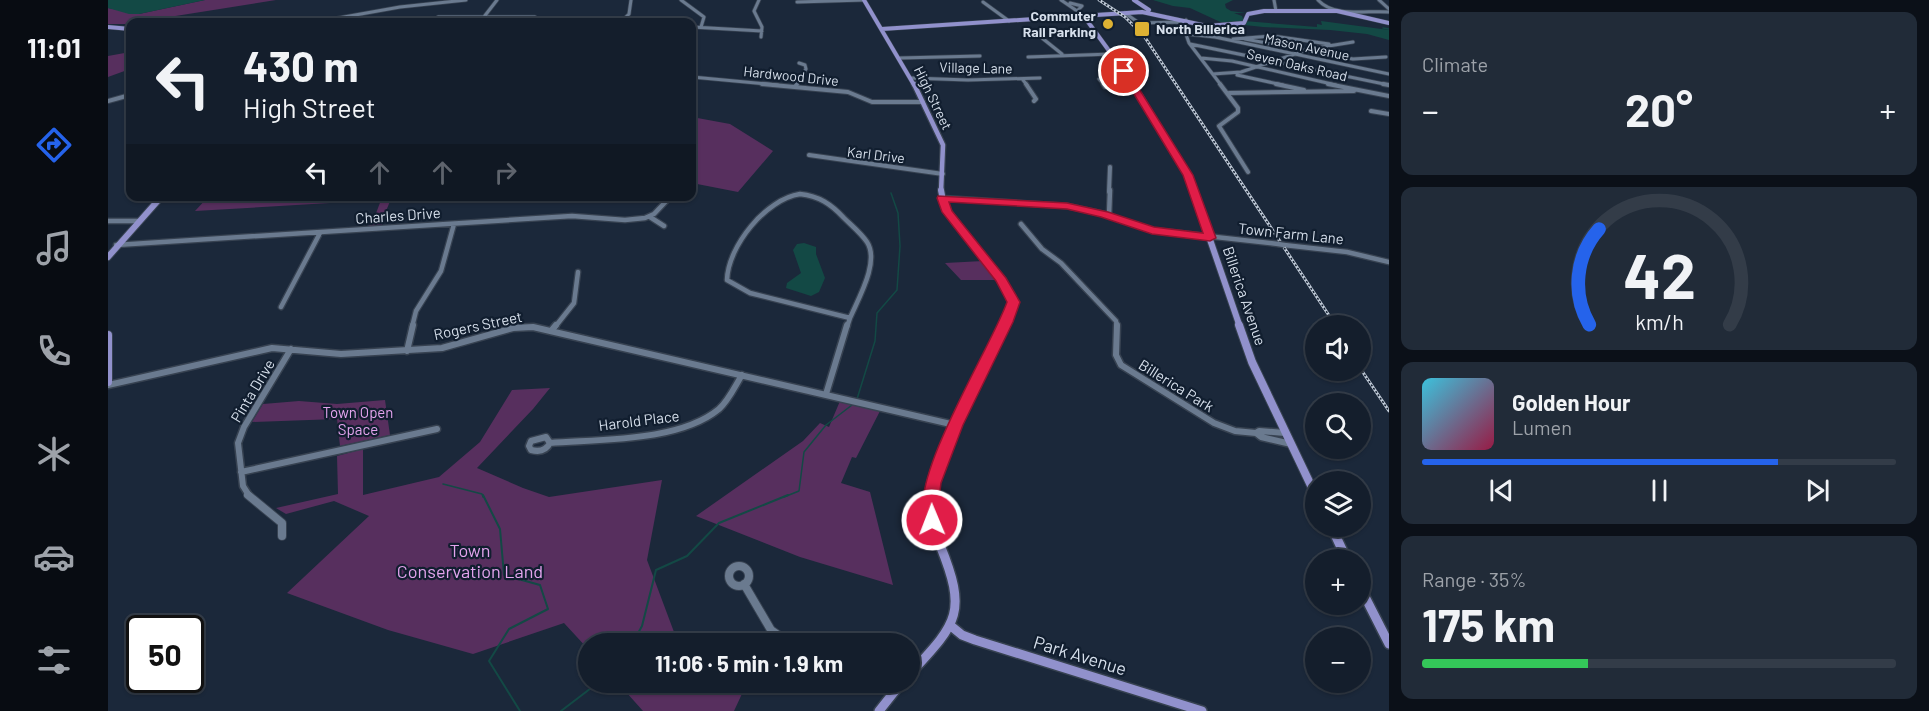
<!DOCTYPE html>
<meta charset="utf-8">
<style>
body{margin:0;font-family:Barlow,sans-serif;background:#212b38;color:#f1f3f6;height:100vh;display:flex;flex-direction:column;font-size:22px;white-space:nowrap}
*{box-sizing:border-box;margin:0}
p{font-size:20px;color:#9da2a9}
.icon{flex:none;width:33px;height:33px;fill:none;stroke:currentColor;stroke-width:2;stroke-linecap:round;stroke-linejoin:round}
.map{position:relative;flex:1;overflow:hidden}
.panel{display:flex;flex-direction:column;gap:12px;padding:12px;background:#0b1018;width:540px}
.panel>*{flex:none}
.hud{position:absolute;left:18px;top:18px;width:570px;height:183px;border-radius:12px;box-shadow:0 2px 4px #0004,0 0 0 2px #333c48;background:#141e2c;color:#f1f3f6;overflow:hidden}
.tools{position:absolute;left:1197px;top:315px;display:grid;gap:12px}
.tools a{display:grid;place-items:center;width:66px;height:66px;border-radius:50%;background:#141e2c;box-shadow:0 2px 4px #0004,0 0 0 2px #333c48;font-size:30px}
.speed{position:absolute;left:18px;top:615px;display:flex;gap:12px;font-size:30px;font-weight:700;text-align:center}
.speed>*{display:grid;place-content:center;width:78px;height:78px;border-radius:50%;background:#141e2c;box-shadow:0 2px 4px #0004,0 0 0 2px #333c48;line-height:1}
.speed .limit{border:3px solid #111;border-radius:9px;background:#fff;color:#111}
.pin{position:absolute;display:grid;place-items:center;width:51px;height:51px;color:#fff;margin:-26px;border:3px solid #fff;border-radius:50%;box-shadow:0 2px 6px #0007}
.me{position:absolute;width:66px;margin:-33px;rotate:359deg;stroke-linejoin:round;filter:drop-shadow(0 0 4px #0008)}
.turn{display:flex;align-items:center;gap:21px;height:126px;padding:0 18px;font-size:27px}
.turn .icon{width:78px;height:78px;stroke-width:2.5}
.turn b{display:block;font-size:42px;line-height:51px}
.lanes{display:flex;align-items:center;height:57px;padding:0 18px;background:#0003;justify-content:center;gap:30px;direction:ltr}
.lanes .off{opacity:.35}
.big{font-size:45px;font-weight:700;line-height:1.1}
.panel .tile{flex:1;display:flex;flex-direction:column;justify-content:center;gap:9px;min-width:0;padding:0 21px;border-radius:12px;background:#212b38}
.panel .dial{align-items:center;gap:0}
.dial svg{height:156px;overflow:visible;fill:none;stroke:#333c48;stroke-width:7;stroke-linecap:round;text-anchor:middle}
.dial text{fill:#f1f3f6;stroke:none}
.song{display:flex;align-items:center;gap:18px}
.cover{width:72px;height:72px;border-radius:9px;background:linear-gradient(135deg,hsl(190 70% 55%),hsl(340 70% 35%))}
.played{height:6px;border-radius:3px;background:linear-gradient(90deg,#2563eb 75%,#333c48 75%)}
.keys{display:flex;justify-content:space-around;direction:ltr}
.heat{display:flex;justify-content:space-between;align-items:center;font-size:33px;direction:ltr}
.charge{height:9px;border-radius:4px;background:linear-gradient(90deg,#34c759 35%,#333c48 0)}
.trip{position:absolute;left:470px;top:633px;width:342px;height:60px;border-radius:30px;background:#141e2c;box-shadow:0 2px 4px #0004,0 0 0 2px #333c48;font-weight:700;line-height:60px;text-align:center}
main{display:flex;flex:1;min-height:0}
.tab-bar{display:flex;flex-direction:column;width:108px;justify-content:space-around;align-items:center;background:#080c12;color:#9da2a9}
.tab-bar .icon{width:42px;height:42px}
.tab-bar .on{color:#2563eb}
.tab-bar b{font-size:27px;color:#f1f3f6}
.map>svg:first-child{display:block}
.green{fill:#572f5e}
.water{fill:#134945}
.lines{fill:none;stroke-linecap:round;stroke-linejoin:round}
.stream-far1{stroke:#134945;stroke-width:1.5}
.stream{stroke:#134945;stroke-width:2}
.minor-far4-casing{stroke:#374251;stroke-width:4.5}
.minor-far3-casing{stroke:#374251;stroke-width:6}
.minor-far2-casing{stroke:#374251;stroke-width:7}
.minor-far1-casing{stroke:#374251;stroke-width:9}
.minor-casing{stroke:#374251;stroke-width:10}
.major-far4-casing{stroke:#374251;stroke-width:5}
.major-far3-casing{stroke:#374251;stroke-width:7}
.major-far2-casing{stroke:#374251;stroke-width:8}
.major-far1-casing{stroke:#374251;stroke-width:10}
.major-casing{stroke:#374251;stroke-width:12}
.minor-far4{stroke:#6a7a8f;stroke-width:3}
.minor-far3{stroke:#6a7a8f;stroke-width:4}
.minor-far2{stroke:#6a7a8f;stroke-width:4.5}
.minor-far1{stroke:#6a7a8f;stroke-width:6}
.minor{stroke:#6a7a8f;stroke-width:8}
.major-far4{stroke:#9191cc;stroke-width:4}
.major-far3{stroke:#9191cc;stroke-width:4.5}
.major-far2{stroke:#9191cc;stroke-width:6}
.major-far1{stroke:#9191cc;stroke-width:8}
.major{stroke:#9191cc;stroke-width:9}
.rail-casing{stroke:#c0cad7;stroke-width:3}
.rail{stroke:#111e2f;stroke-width:1.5;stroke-dasharray:2;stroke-linecap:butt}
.minor-bridge-casing{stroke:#374251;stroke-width:7;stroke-linecap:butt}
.minor-bridge{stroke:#6a7a8f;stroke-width:4.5}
.route{fill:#e11d48;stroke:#92132f;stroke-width:1.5}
.poi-dot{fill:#ddb133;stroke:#111e2f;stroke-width:2}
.labels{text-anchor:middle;stroke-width:4.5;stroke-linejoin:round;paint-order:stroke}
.far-poi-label{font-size:14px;font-weight:bold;fill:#d6dfeb;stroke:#111e2f;text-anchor:end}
.far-street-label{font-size:14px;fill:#d6dfeb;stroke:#111e2f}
.street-label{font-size:15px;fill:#d6dfeb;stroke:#111e2f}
.park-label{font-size:15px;fill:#e4a4ee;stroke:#111e2f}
.near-park-label{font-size:18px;fill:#e4a4ee;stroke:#111e2f}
.near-street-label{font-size:18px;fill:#d6dfeb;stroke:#111e2f}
</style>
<main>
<nav class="tab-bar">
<b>11:01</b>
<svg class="icon on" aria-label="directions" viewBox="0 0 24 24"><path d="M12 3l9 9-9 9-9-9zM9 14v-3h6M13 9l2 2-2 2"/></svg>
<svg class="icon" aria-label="music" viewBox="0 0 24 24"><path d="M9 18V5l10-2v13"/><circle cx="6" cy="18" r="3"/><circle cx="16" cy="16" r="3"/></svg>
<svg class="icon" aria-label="phone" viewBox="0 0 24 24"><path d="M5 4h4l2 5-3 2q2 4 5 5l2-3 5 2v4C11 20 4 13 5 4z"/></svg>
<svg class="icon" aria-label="climate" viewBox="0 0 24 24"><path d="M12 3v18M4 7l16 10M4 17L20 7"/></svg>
<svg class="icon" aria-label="car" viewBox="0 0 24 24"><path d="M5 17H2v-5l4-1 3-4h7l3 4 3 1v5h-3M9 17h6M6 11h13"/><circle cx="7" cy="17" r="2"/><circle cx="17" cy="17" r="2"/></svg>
<svg class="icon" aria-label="filters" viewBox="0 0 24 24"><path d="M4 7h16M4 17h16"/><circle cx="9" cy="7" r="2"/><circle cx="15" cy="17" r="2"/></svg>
</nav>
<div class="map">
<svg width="1281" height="711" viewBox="0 0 1281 711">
<rect width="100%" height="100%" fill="#1b283a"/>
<path class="green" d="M97,0H168L17,24H0V8L31,14Z
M22,52V69L0,77V56Z
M584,117L622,124L665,151L630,192L584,183Z
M206,196L207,198L329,197L283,199L273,223L275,226L258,227L264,224L273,200L87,211L100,197Z
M875,261L889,280H853L837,263Z
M442,388L425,409L369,468L415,488L441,497L554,480L539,560L569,640L577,643L480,644V649L456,623L365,654L280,630L179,593L261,516L226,501L178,514L168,508L230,494L229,456L255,449V495L331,477L372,442L404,390Z
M277,400L282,435L232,446L229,419L144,422L155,404L191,401L229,404Z
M732,401L772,411L748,458L744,457L733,483L762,492L785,585L692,557L588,516L695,441L712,423L721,427Z
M510,683H639L626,711H535Z"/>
<path class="water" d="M0,0H97L31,14H21L0,8Z
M1045,0H1125L1117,4L1118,8L1123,11L1138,13H1126L1134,16L1136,21L1209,27V24L1214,25L1213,21L1281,30V40L1259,34L1222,30L1155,27L1118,23L1132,27L1121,26L1082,8L1065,6Z
M696,243L708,247V254L717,278L711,292L703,296L678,288L679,283L693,273L685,250L689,244Z"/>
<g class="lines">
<path class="stream-far1" d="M1275,28L1281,29
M749,399L767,341L769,313L789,290L792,246L790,213L783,193
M335,484L374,494L375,497
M676,497L691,491L696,452L718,425L744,405"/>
<path class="stream" d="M375,495L392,529L396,575L432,585L440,609L401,629L381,661L412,711
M524,644L534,626L548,570L579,556L611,523L680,495
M453,711L491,682"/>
<g class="minor-far4-casing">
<path id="minor-far4" d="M573,0L596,17L593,27
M651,0L646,11L654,27L653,37
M953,0L975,15
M1166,0L1168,11
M1210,0C1226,18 1259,10 1281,12
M1271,0L1281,9
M689,2L756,0
M875,2L901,21
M962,3L974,6L970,10
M1017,13L1031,23L1074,22
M330,17H427
M1078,20L1074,23L1081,43L1113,85
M208,22L292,7L358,0
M242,22L252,18
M293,22L297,19
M372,22L389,0
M513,22L521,14L523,0
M584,27L654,31
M1078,34L1107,37L1281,74
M934,38L954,54
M1125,39L1165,36L1221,44
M1137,39L1245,59L1278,57
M1082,44L1281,85
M920,57L1004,54
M792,58L872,56
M1093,58L1124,61L1228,85
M1105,74L1133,72L1202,49L1245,42
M1129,75L1175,85
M584,77L670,85
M803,78L860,80L932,78
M991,79L996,85
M915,80L919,85
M688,85L698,69L697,65L691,63"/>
</g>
<g class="minor-far3-casing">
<path id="minor-far3" d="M654,84L740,92L764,102H815
M918,84L928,99L926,101
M995,84L997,87H1028
M1112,84L1130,108V112L1111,126L1140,172
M1168,84L1196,90
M1220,84L1281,96
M1275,84L1281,85
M687,87L689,84
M1121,93L1246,91
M0,101L22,95
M1263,111L1281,114
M701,155L835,174
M1001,192L1002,167"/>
</g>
<g class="minor-far2-casing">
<path id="minor-far2" d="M692,194C711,196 723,204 736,218C743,225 753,233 759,242C772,262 750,299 742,318L642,293L619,280C620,246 658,199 692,194Z
M834,198L959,206L996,214L1044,230L1170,244
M1001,216L1002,190
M542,217L556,226
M0,221H32
M913,224L934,249L953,263L1008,321L1009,327
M8,245L464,216L517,220L537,218L546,214L563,196
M1176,245L1239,252L1281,262
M173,307L212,233
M304,327L308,311L333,271L346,224
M447,327L466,303L470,272
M739,327L742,318"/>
</g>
<g class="minor-far1-casing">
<path id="minor-far1" d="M1009,325L1008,355L1013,365L1106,423L1127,431L1148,433L1153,437L1183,444
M443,331L448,325
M299,351L305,325
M0,385L164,348L233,354L334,348L405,328L425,327L847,425
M718,394L739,325
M1148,433L1151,431L1177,433
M438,437L442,443C438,451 431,452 423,450L421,446L423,441Z
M442,443C492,439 571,442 611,409C621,400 627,386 634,375
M133,472L329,429
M142,497L135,486L130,443L136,427L183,349"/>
</g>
<g class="minor-casing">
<path id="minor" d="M140,495L174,523V536
M621 576a10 10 0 1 1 20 0a10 10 0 1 1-20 0Z
M636,584L663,630L683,644"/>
</g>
<g class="major-far4-casing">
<path id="major-far4" d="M756,0L806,85
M1026,0L1041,10
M975,15L1026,85
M0,27L22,29
M774,29L1034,12L1099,26L1136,23L1140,14L1156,11H1229L1281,23"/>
</g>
<g class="major-far3-casing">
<path id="major-far3" d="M806,84L835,145L833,192
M1025,84L1080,175L1086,192"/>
</g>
<g class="major-far2-casing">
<path id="major-far2" d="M833,190L836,206L899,288L905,302L897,327
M1085,190L1132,327
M0,257L54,196"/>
</g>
<g class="major-far1-casing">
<path id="major-far1" d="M1131,325L1144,362L1208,496
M0,335V382
M822,497C833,434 871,382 897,325"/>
</g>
<g class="major-casing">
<path id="major" d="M1223,526L1239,560
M1252,587L1281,644
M843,626L854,635L867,640L1094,711
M801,675C849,623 860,614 832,545C826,529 820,513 822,495
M771,711L794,682"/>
</g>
<use href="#minor-far4" class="minor-far4"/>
<use href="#minor-far3" class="minor-far3"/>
<use href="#minor-far2" class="minor-far2"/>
<use href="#minor-far1" class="minor-far1"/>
<use href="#minor" class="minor"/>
<use href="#major-far4" class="major-far4"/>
<use href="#major-far3" class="major-far3"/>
<use href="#major-far2" class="major-far2"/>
<use href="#major-far1" class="major-far1"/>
<use href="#major" class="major"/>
<g class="rail-casing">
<path id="rail" d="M991,0L1017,17L1036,36L1228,326
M1252,368L1281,411"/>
</g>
<use href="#rail" class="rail"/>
<g class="minor-bridge-casing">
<path id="minor-bridge" d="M1170,244L1176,245"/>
</g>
<use href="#minor-bridge" class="minor-bridge"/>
</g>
<path class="route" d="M1016,69L1020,71L1085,175L1108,238L1102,241L1044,234L993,217L959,209L841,202L844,211L898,278L912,302L905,322L855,425L833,483L830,507L832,520L830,524L824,526L818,524C796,484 883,348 899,302L888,281L834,212L829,198L830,196L959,203L1000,212L1046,227L1095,233L1075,175L1012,71Z"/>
<g class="poi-dot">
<circle cx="1000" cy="24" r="6"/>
<rect x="1026" y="21" width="16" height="16" rx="3"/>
</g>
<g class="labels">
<g class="far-poi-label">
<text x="988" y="21">Commuter<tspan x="988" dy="16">Rail Parking</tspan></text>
<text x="1048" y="34" text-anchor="start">North Billerica</text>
</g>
<g class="far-street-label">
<text transform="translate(1199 47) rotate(12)" y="5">Mason Avenue</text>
<text transform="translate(1189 65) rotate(13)" y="5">Seven Oaks Road</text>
<text transform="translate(868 68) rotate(1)" y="5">Village Lane</text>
<text transform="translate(683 76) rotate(6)" y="5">Hardwood Drive</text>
<text transform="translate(825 98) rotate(64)" y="5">High Street</text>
<text transform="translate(768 155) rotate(7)" y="5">Karl Drive</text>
</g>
<g class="street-label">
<text transform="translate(290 216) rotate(-4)" y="5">Charles Drive</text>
<text transform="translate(1183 234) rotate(6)" y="5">Town Farm Lane</text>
<text transform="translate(1136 296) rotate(71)" y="5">Billerica Avenue</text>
<text transform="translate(370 326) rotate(-12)" y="5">Rogers Street</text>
<text transform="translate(1068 386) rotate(32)" y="5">Billerica Park</text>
<text transform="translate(145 391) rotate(-59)" y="5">Pinta Drive</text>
<text transform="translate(531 421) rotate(-7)" y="5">Harold Place</text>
</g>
<g class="park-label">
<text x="250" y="418">Town Open<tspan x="250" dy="17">Space</tspan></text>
</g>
<g class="near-park-label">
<text x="362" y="557">Town<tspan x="362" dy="21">Conservation Land</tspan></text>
</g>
<g class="near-street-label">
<text transform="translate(972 656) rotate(17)" y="6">Park Avenue</text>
</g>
</g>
</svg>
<div class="tools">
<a><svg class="icon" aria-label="sound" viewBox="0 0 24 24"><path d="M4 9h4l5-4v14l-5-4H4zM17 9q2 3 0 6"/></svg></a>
<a><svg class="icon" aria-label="search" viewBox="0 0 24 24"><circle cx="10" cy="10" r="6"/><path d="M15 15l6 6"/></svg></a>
<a><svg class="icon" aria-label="layers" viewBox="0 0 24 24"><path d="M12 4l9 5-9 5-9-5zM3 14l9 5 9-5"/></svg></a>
<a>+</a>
<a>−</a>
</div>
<div class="speed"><div class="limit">50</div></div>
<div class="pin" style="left:1016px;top:71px;background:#d93025"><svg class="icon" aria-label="arrive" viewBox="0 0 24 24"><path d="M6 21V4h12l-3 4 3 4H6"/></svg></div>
<svg class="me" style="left:824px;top:520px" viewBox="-20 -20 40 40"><circle r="17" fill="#e11d48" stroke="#fff" stroke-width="3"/><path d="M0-11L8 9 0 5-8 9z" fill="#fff"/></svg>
<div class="trip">11:06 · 5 min · 1.9 km</div>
<div class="hud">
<div class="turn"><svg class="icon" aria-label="left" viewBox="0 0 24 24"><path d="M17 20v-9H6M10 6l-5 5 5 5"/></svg><div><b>430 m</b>High Street</div></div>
<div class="lanes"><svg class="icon" aria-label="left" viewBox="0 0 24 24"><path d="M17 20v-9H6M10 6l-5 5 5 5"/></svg><svg class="icon off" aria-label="ahead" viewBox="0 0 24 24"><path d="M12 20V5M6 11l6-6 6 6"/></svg><svg class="icon off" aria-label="ahead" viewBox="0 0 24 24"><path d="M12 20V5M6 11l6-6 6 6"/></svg><svg class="icon off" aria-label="right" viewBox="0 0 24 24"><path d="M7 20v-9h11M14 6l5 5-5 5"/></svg></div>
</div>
</div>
<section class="panel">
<div class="tile"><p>Climate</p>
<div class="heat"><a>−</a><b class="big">20°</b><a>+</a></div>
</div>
<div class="tile dial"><svg viewBox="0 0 100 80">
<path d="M14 69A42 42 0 1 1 86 69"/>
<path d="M14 69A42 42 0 0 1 19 20" stroke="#2563eb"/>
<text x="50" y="56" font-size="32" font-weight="700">42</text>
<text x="50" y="72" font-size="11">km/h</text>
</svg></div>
<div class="tile">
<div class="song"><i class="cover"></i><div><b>Golden Hour</b><p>Lumen</p></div></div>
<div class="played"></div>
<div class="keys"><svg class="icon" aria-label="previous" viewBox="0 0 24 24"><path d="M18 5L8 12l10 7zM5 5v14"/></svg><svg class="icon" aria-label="pause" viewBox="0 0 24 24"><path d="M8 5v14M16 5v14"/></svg><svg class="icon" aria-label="next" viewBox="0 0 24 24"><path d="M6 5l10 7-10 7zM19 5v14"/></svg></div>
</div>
<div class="tile"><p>Range · 35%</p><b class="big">175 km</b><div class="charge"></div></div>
</section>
</main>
